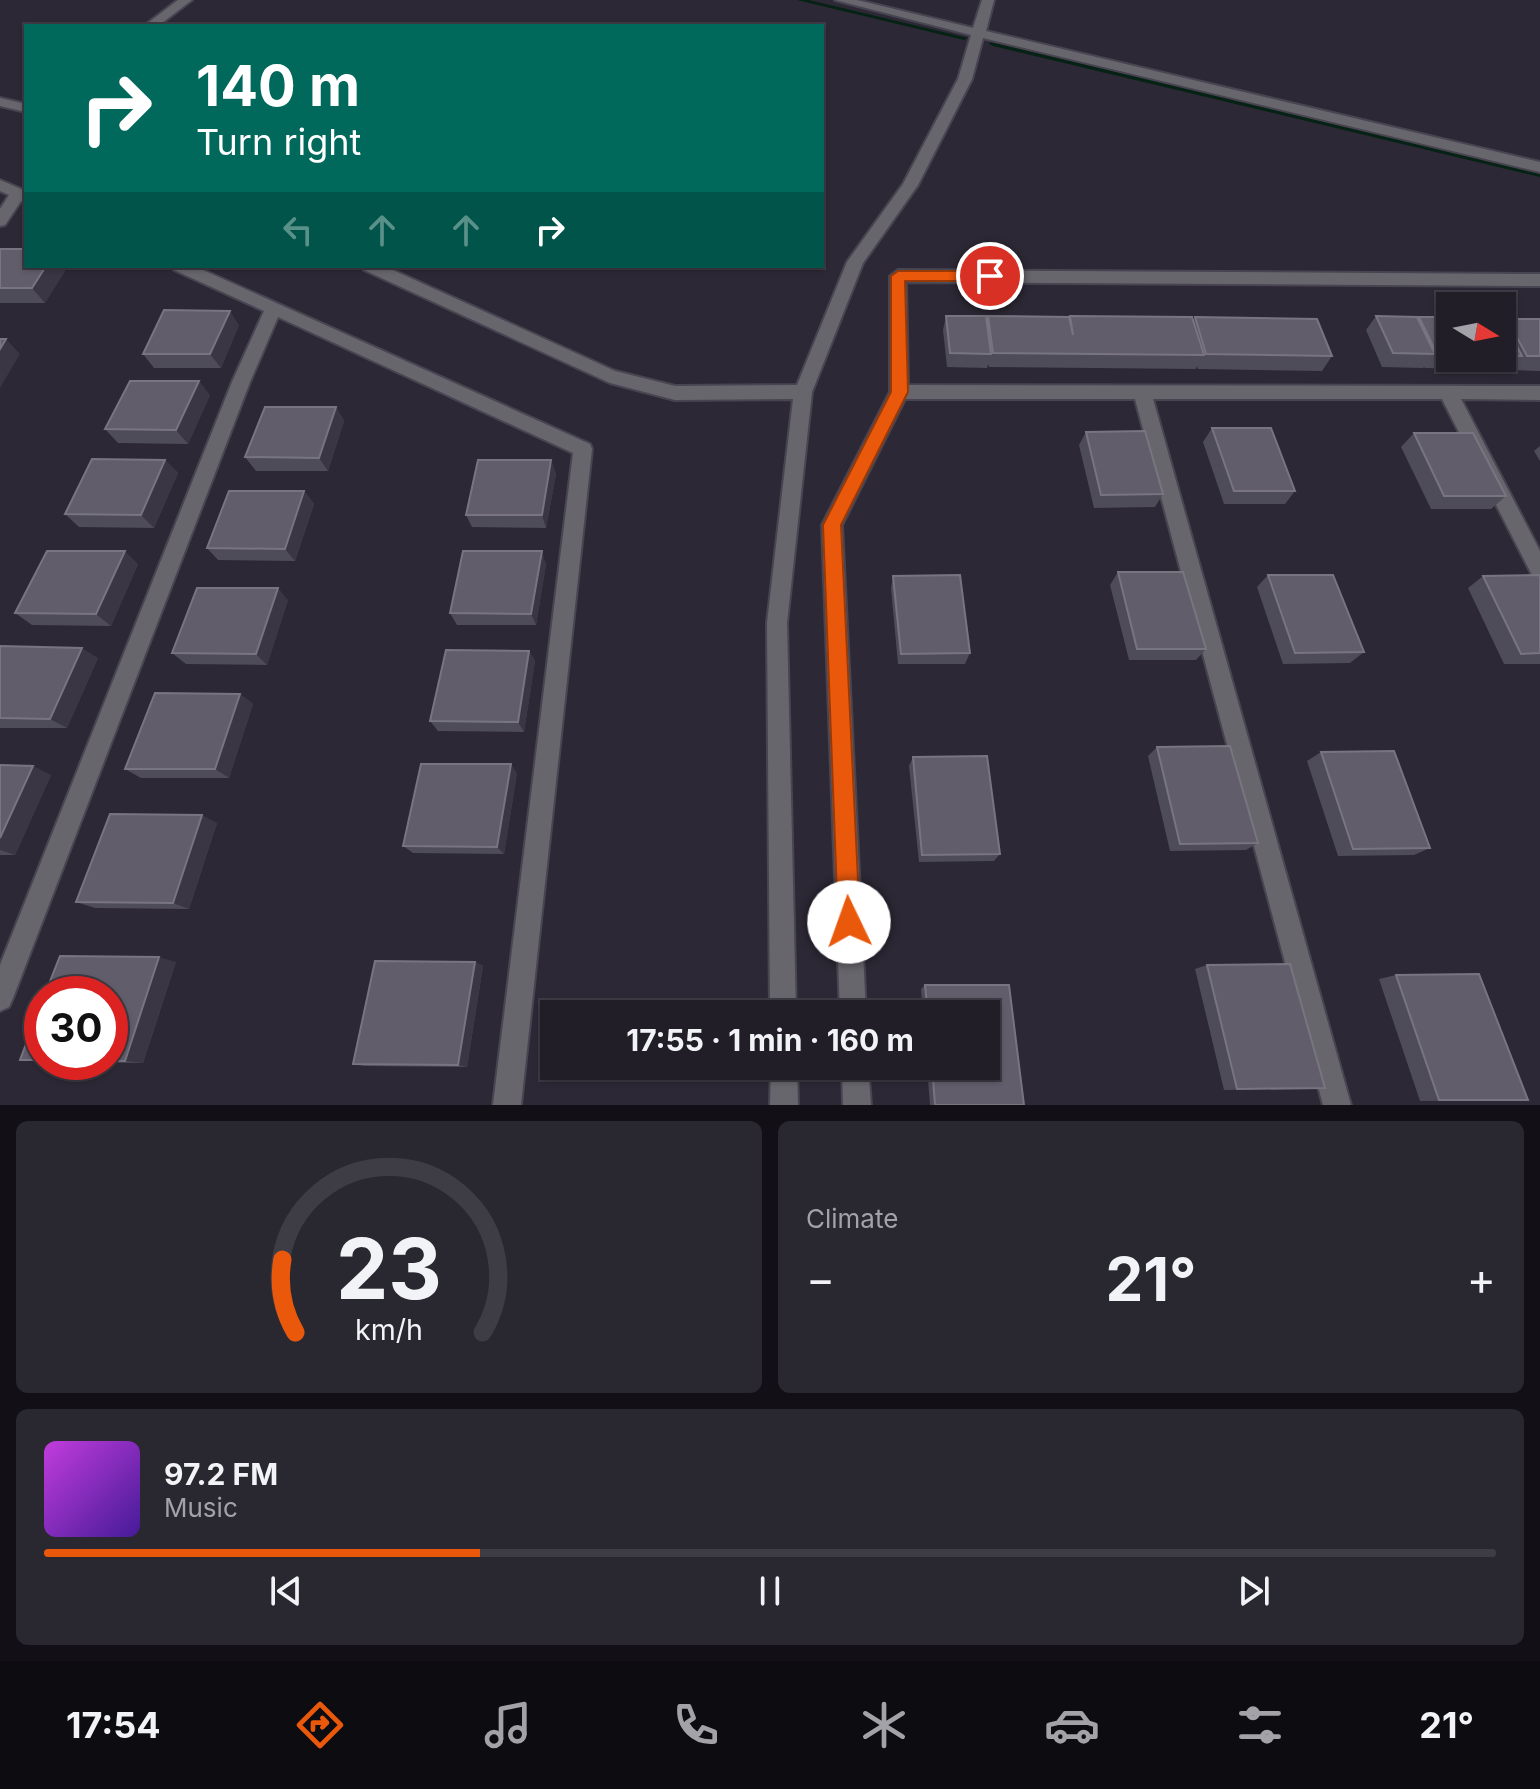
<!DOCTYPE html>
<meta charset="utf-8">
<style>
body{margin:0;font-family:Inter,sans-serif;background:#292730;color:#f1f3f6;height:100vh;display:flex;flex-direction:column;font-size:30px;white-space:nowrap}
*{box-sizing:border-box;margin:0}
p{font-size:26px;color:#a2a2a8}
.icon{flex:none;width:44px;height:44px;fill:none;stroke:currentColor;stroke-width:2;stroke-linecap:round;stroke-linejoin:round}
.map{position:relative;height:1105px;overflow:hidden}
.side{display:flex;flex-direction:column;gap:16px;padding:16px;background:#121016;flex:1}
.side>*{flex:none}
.hud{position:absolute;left:24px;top:24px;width:800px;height:244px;border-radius:0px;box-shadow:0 2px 6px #0004,0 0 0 2px #3e3c45;background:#00695c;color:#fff;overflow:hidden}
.needle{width:52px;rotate:100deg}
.buttons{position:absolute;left:1436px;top:292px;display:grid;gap:16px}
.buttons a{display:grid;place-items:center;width:80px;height:80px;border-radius:0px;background:#211e28;box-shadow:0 2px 6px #0004,0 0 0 2px #3e3c45;font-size:40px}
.speed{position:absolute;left:24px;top:976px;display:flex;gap:16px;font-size:40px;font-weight:700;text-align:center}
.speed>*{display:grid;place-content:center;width:104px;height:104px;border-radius:50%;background:#211e28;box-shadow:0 2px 6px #0004,0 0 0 2px #3e3c45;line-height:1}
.speed .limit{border:12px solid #d22;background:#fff;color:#111}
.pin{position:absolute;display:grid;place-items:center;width:68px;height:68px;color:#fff;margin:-34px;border:4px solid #fff;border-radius:50%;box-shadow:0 2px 8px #0007}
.me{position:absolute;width:88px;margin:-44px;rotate:357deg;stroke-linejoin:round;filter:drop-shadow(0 0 6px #0008)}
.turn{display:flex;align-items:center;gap:28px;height:168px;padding:0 40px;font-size:36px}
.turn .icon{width:104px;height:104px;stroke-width:2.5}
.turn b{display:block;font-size:56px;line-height:68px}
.lanes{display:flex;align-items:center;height:76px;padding:0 40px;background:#0003;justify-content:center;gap:40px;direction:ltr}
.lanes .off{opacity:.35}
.big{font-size:60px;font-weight:700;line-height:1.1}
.side .widget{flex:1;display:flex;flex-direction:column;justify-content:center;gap:12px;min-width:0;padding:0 28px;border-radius:12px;background:#292730}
.side .dial{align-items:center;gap:0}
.dial svg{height:208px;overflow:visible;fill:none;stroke:#3e3c45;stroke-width:7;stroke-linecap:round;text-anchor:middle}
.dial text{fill:#f1f3f6;stroke:none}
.song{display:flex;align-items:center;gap:24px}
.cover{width:96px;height:96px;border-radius:12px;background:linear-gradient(135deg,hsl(290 70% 55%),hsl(260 70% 35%))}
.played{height:8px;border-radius:4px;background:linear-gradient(90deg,#ea580c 30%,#3e3c45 30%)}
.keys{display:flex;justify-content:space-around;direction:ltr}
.heat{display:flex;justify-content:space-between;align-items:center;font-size:44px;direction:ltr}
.side .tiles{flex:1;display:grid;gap:16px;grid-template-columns:1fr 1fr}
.widget:last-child{grid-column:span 2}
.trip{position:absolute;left:540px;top:1000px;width:460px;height:80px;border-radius:0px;background:#211e28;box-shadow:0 2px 6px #0004,0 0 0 2px #3e3c45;font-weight:700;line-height:80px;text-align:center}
.tabs{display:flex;height:128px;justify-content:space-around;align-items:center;background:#0d0c10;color:#a2a2a8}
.tabs .icon{width:56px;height:56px}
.tabs .selected{color:#ea580c}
.tabs b{font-size:36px;color:#f1f3f6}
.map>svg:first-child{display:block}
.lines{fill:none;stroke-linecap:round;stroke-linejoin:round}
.stream{fill:#052214;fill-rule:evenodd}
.service-casing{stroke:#484451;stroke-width:4}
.minor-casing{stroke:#484451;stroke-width:4}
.service{fill:#68666d;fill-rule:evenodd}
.minor{fill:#68666d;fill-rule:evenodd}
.wall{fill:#4f4c59}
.shaded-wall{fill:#3a3643}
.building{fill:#615d6b;stroke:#787581;stroke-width:2}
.route{fill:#ea580c;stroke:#983908;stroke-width:2}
</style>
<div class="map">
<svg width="1540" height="1105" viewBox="0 0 1540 1105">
<rect width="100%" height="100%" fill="#2c2835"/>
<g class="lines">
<path class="stream" d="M797,0H809L968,38L964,40Z
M990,42L1540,171V177L993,46L989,44Z"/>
<g class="service-casing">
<path id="service" d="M178,0H192L158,26H144Z
M835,0H857L973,28L982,0H994L986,31L1540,162V172L983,38L972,79L918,185L863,263L812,392L787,623L796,1014H770L767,623L793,399L675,400L610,383L364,270L362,266H384L615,371L675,386L797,385L847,262L903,184L958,79L971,35Z
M0,98L26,104V112L0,106Z
M771,1066H797L798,1105H770Z"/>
</g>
<g class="minor-casing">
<path id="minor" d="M0,180L26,191V202L21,201L5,225L0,226V209L9,195L0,191Z
M172,266H194L590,444L592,449L521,1105H493L573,453L278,317L250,382L13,998L9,1007L0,1011V965L232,382L264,311L174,270Z
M898,270L1540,274V286L906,282L908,385L1540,386V400L1461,399L1540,551V580L1533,577L1442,399H1153L1351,1105H1323L1135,399H905L842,525L866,1014H840L822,525L890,392V276Z
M842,1066H868L871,1105H843Z"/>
</g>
<use href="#service" class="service"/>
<use href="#minor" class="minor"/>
</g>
<path class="wall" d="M0,249L26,266H68L45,303H0Z
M946,316L986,321L988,316L1069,319L1070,316L1193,320L1195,317L1332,356L1322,371L1198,369L1197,366L1196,369L989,367L988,364L987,368L947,367L943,330Z
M1376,316L1417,318L1419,317H1450V358H1502V319L1504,322L1507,319H1540V371L1513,370L1511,367L1508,370L1468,369L1467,368L1465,369L1425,368L1424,367L1423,368L1382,367L1366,330Z
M239,325L221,368H154L143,354Z
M210,395L188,444L118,443L105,429Z
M336,407L344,421L328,471H256L245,457Z
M1212,428L1295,491L1285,504H1224L1203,442Z
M1086,432L1163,494L1155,507L1094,508L1079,445Z
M1414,433L1506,496L1491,509H1431L1401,447Z
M1540,446V461L1534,451Z
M165,460L178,473L154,528L79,527L65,514Z
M551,460L556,474L546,528L472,527L466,515Z
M304,491L314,504L295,561L218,560L207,548Z
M138,564L111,626L32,625L15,613Z
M546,564L536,625H457L450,613Z
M1118,572L1206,649L1196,660H1129L1110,585Z
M1268,575L1364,652L1350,663L1283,664L1257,587Z
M1540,575V664H1504L1468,588L1483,576Z
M893,576L970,653L965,664H898L891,588Z
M288,600L267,665L186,664L172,653Z
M0,646L98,658L67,728H0Z
M529,651L535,661L524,732L438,731L430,721Z
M240,694L253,704L229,778H141L125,769Z
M1157,747L1258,843L1246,850L1170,851L1148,756Z
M1321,752L1430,848L1414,855L1338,856L1307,761Z
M913,757L1000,854L994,861L919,862L909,766Z
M0,765L51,775L15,855H0Z
M517,773L504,854L413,853L403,846Z
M217,823L189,909L95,908L76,902Z
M176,962L143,1063L52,1062H110V994Z
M475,962L483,966L467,1067L365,1066L353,1064Z
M1207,965L1325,1088L1224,1090L1195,969Z
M1396,975L1528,1100L1420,1101L1379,979Z
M925,985H1009L1024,1105H930L927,1066H986V1014H923L921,989Z"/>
<path class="shaded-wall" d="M46,266H68L45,303L32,288Z
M230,311L239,325L221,368L210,354Z
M6,339L20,354L0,388V349Z
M199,381L210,395L188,444L176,430Z
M336,407L344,421L328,471L319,458Z
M165,460L178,473L154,528L141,515Z
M551,460L556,474L546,528L542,515Z
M304,491L314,504L295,561L285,549Z
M125,551L138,564L111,626L96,614Z
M542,551L546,564L536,625L531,614Z
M278,588L288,600L267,665L256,654Z
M82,648L98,658L67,728L50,719Z
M529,651L535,661L524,732L518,722Z
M240,694L253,704L229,778L215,769Z
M511,764L517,773L504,854L497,847Z
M33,766L51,775L15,855L0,850V838Z
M202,815L217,823L189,909L173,903Z
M159,957L176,962L143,1063L125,1061Z
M475,962L483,966L467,1067L458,1065Z"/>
<path class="building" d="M0,249H26V266H46L32,288H0Z
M164,310L230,311L210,354H143Z
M946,316H986L991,354L950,353Z
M988,316L1069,317L1073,335L1070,316L1192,317L1204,355L993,353Z
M1376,316L1417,317L1435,354L1393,353Z
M1195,317L1317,319L1332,356L1206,354Z
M1419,317H1450V354H1437Z
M1502,319L1522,356L1502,355Z
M1507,319H1540V356H1527Z
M0,339H6L0,349Z
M130,381H199L176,430L105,429Z
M265,407H336L319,458L245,457Z
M1212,428H1271L1295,491H1234Z
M1145,431L1163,494L1101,495L1086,432Z
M1414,433H1473L1506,496H1444Z
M92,459L165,460L141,515L65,514Z
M478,460H551L542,515H466Z
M229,491H304L285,549L207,548Z
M47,551H125L96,614L15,613Z
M463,551H542L531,614L450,613Z
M1118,572H1183L1206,649H1137Z
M960,575L970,653L901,654L893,576Z
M1268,575H1333L1364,652L1295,653Z
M1540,575V653L1521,654L1483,576Z
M197,588H278L256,654L172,653Z
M0,646L82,648L50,719L0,718Z
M446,650L529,651L518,722L430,721Z
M155,693L240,694L215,769H125Z
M1230,746L1258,843L1180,844L1157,747Z
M1394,751L1430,848L1353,849L1321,752Z
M987,756L1000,854L922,855L913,757Z
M421,764H511L497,847L403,846Z
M0,765L33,766L0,838Z
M110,814L202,815L173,903L76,902Z
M60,956L159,957L125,1061H110V994H45Z
M375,961L475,962L458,1065L353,1064Z
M1290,964L1325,1088L1237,1089L1207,965Z
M1479,974L1528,1100H1439L1396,975Z
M925,985H1009L1024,1105H935L932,1066H986V1014H928Z
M42,1002V1060H20Z"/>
<path class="route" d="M898,271H990L997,276L990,281H905L908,392L841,525L860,922L857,930L849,934L841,930L838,922L823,525L891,392V276Z"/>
</svg>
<div class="buttons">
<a><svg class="needle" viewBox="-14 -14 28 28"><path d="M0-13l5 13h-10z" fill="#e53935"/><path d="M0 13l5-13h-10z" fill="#a2a2a8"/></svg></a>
</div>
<div class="speed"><div class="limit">30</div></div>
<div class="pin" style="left:990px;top:276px;background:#d93025"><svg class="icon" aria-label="arrive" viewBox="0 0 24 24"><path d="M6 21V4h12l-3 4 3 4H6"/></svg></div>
<svg class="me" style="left:849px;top:922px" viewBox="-20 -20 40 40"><circle r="19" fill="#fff"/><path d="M0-13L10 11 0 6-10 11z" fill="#ea580c"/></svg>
<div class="trip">17:55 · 1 min · 160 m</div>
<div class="hud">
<div class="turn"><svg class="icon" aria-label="right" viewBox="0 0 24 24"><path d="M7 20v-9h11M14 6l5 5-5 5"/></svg><div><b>140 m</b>Turn right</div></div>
<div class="lanes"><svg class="icon off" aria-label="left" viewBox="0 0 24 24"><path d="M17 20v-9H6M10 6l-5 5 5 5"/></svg><svg class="icon off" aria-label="ahead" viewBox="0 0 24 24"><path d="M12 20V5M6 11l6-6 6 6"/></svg><svg class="icon off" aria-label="ahead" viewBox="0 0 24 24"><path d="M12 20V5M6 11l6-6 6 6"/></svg><svg class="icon" aria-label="right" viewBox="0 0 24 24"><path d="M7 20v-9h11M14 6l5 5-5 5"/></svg></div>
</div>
</div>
<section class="side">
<div class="tiles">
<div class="widget dial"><svg viewBox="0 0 100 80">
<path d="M14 69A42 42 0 1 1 86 69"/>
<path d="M14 69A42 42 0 0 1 9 41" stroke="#ea580c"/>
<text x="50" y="56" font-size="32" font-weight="700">23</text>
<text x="50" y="72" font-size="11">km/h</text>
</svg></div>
<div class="widget"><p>Climate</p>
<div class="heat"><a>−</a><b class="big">21°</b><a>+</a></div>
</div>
<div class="widget">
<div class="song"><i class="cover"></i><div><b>97.2 FM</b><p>Music</p></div></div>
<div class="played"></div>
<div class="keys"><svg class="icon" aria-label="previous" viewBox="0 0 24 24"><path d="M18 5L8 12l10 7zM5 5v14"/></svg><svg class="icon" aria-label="pause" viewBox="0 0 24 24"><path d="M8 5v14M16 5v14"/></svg><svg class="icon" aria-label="next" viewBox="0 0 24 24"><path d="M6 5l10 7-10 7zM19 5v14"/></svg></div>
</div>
</div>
</section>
<nav class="tabs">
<b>17:54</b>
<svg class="icon selected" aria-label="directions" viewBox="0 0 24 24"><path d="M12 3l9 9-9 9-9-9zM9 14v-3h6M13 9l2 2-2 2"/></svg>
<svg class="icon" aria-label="music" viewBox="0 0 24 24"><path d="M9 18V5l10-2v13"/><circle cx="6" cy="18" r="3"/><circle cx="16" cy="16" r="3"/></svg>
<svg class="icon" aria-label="phone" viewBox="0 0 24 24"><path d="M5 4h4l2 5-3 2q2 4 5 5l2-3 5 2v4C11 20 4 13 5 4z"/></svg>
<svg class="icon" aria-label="climate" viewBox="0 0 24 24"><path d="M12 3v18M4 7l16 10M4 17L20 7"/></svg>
<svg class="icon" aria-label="car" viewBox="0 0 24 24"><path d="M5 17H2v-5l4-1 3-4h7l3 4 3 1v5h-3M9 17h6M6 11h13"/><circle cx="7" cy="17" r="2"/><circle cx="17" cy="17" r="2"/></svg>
<svg class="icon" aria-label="filters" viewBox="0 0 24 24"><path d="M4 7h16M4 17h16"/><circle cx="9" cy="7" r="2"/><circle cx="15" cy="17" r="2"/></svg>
<b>21°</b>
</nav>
